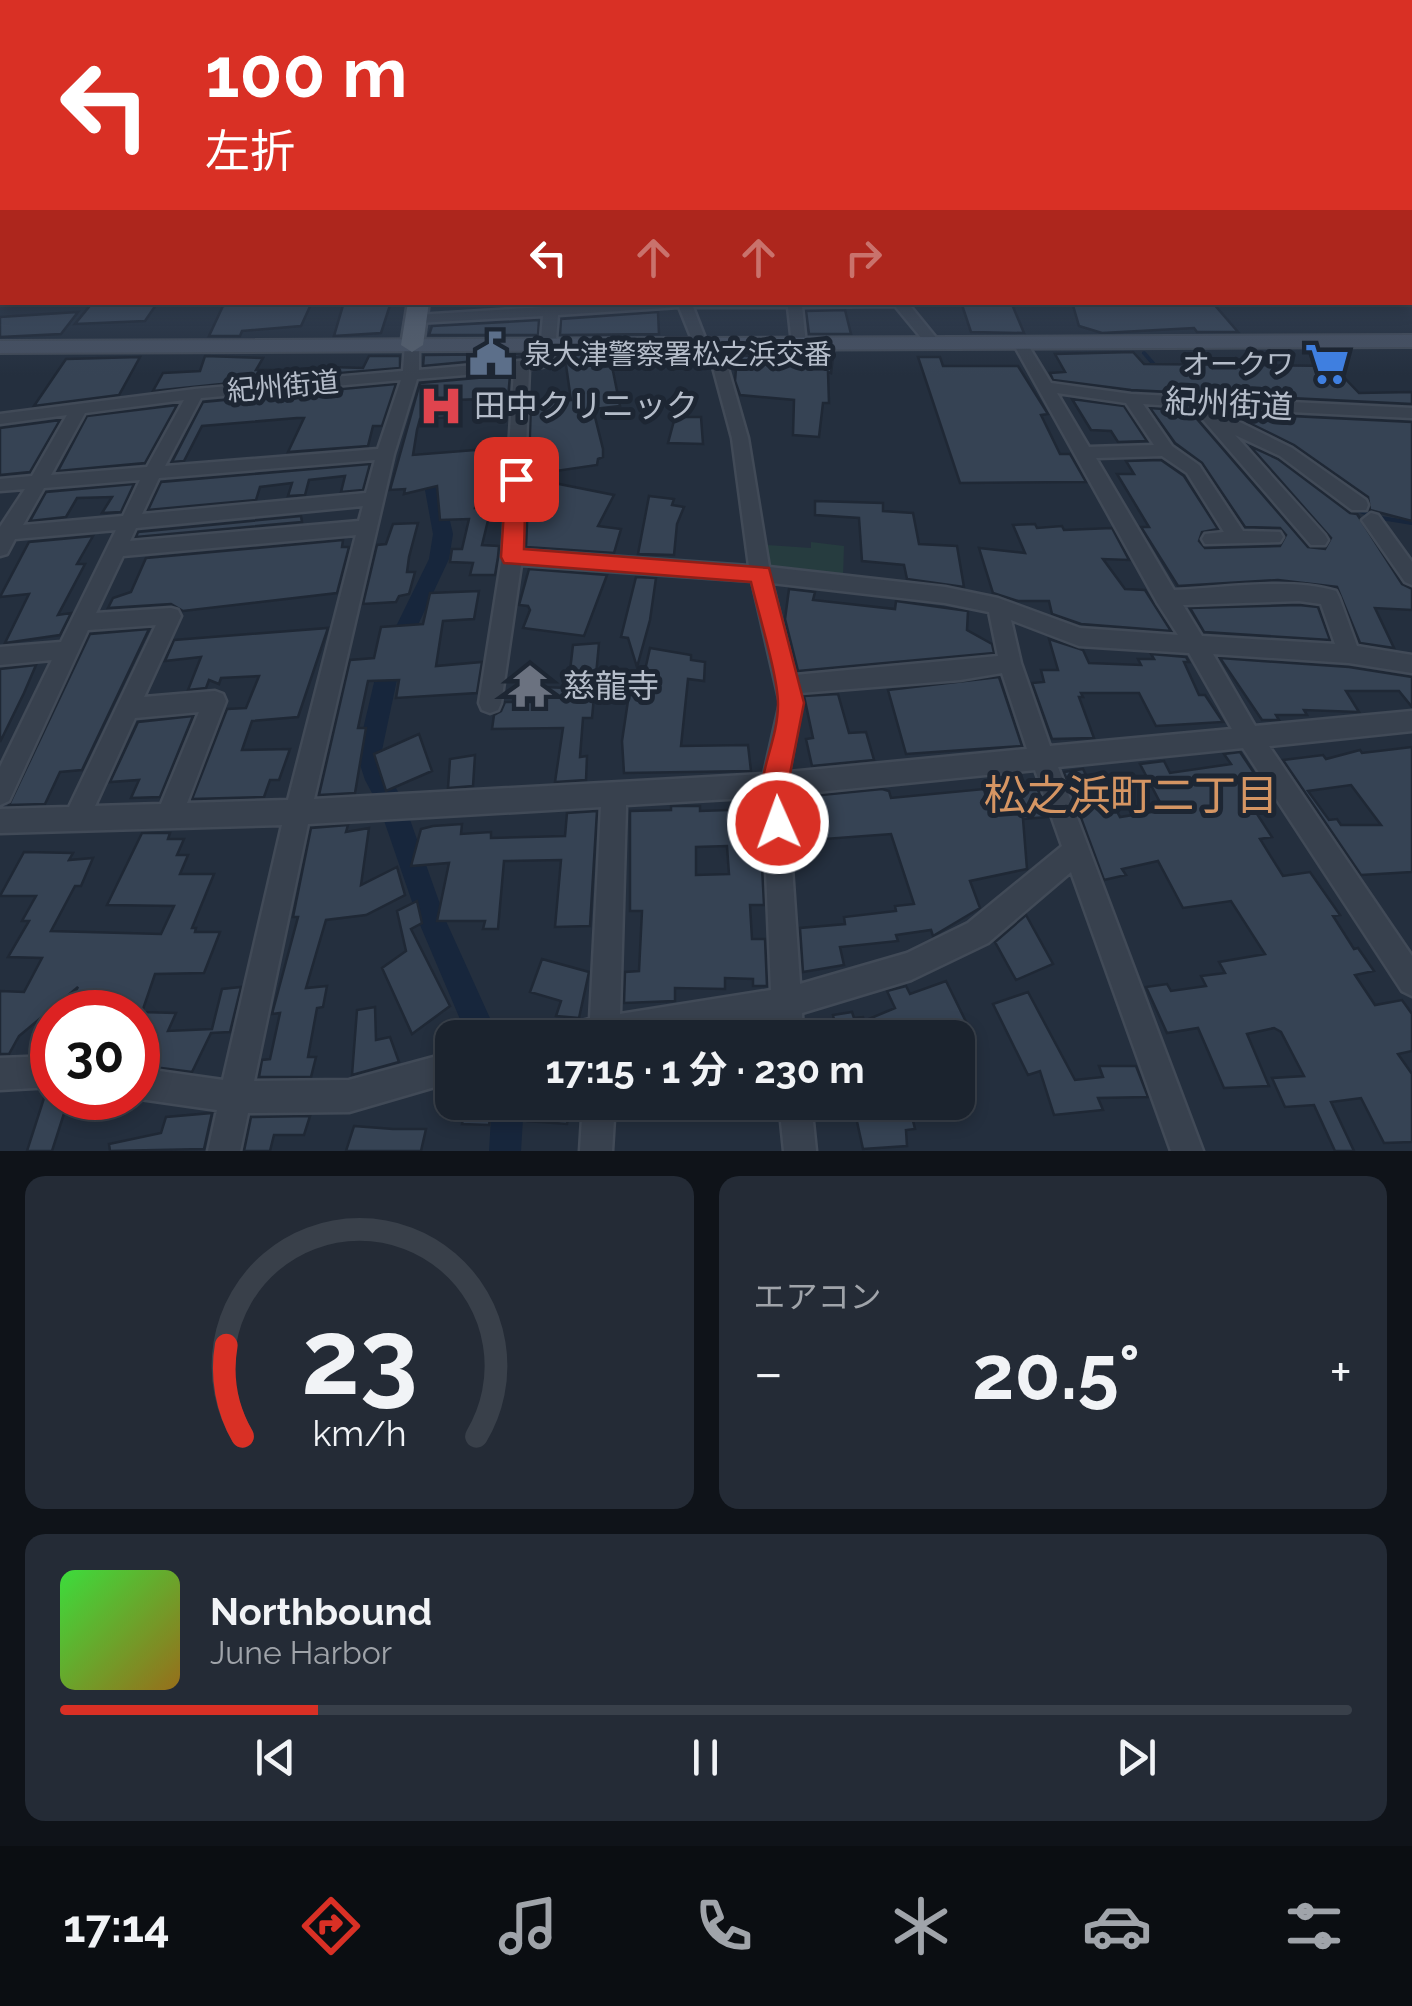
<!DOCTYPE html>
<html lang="ja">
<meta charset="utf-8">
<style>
body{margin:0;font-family:Raleway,"Noto Sans JP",sans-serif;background:#242b36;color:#f1f3f6;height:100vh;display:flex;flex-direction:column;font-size:38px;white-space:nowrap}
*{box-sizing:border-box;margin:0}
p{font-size:32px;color:#a0a4aa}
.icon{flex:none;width:55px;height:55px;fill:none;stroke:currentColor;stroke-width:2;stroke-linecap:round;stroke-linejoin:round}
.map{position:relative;height:1151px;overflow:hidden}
.panel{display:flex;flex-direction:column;gap:25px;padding:25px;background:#0f1319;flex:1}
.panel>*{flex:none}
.banner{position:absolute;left:0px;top:0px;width:1412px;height:305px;box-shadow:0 5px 15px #0003,0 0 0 2px #39404a;background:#d93025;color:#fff;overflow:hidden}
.speed{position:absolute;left:30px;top:990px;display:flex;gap:20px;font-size:50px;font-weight:700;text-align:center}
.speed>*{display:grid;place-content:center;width:130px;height:130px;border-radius:50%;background:#1b232e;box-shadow:0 5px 15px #0003,0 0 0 2px #39404a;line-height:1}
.speed .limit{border:15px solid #d22;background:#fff;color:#111}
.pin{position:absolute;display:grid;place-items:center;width:85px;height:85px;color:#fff;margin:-42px;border-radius:20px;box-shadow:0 5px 15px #0006}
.me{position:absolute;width:110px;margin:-55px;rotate:358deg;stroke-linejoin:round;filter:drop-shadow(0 0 8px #0008)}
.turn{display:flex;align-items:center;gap:35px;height:210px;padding:0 40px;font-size:45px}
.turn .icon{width:130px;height:130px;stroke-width:2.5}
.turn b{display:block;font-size:70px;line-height:85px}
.lanes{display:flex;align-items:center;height:95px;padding:0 40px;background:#0003;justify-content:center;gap:50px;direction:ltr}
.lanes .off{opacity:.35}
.big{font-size:75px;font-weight:700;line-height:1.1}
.panel .tile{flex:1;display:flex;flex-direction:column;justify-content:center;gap:15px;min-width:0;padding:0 35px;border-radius:20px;background:#242b36}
.panel .dial{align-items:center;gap:0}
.dial svg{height:260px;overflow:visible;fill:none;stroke:#39404a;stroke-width:7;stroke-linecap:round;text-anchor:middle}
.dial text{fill:#f1f3f6;stroke:none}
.song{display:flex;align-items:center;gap:30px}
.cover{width:120px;height:120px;border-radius:15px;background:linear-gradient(135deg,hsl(120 70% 55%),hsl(40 70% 35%))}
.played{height:10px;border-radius:5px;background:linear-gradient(90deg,#d93025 20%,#39404a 20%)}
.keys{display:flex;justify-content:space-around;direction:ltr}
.heat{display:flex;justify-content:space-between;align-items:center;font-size:55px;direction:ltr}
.panel .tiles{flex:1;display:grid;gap:25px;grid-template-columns:1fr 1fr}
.tile:last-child{grid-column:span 2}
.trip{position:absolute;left:435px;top:1020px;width:540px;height:100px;border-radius:20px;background:#1b232e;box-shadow:0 5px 15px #0003,0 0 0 2px #39404a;font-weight:700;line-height:100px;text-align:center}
.menu{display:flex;height:160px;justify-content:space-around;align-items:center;background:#0b0e12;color:#a0a4aa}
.menu .icon{width:70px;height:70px}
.menu .on{color:#d93025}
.menu b{font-size:45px;color:#f1f3f6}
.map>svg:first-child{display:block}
.green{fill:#263c3f}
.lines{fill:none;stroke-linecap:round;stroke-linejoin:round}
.stream{stroke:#17263c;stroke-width:4}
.canal{fill:#17263c;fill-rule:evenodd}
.building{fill:#364354;stroke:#1f2835;stroke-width:2.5;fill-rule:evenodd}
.minor-casing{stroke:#414a57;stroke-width:5}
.tertiary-casing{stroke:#414a57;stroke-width:5}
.secondary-casing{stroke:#414a57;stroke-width:4}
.primary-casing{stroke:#414a57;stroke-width:5}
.minor{fill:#38414e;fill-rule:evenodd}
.tertiary{fill:#38414e;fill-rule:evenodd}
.secondary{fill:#465061;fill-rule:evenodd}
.primary{fill:#56606e;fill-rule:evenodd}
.route{fill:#d93025;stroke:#8d1f18;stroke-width:2.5}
.labels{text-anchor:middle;stroke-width:10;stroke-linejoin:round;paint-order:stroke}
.far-poi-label{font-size:28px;fill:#b4bcc9;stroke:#1d2633;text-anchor:start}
.far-street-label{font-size:28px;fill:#b4bcc9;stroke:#1d2633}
.street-label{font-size:32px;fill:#b4bcc9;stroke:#1d2633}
.poi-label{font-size:32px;fill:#b4bcc9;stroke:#1d2633;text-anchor:start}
.near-neighbourhood-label{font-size:42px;fill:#d59563;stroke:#1d2633}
</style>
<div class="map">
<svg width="1412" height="1151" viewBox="0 0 1412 1151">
<rect width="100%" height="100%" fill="#242f3e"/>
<path class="green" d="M811,542L844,546L843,577L770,570L767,545L811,548Z"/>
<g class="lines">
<path class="stream" d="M1144,353L1158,369
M1353,508L1375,517L1412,523"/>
<path class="canal" d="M434,484L443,490L453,534L449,559L401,661L381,755L388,775L403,800L446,921L499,1038H468L420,925L379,806L365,780L357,755L379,661L429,559L433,534L425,490Z
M492,1102H524L521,1151H489Z"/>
</g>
<path class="building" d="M93,302H158L145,321L75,324Z
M261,302H312L301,326L242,331L240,336H209L223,306Z
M344,302H391L381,333L334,336Z
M961,302H1011L1024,333L971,332Z
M1072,302H1212L1238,332H1197L1194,328L1102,333L1079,326Z
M845,310L851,334H809L806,311Z
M78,312L61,334L0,337V317Z
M658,312L659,334L560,335L561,319Z
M539,320L538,335H429L432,326Z
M1133,352L1144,364L1333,366L1359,393L1412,392V404L1131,390L1053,380L1050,373L1065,372L1055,354Z
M807,353H830L833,357L831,373L828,372L829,403H823L819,437L793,435L794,400L740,395L735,381L737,355L751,356L750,363L808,365Z
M539,354V355L423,366L424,355Z
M562,354H596L593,368L612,366L620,406L593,409L603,449V457L598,459L597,465L529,475L535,465L529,464L531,402L571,400L566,365H558Z
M205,356L263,358L256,370H296L291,377L153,391L163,373L200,371Z
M369,356H400V368L328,374L331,367L363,368Z
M140,357L119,395L34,406L66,359Z
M918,357H940L943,366H1018L1048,414L1041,415L1060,454H1070L1086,482L960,483Z
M510,375L508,398L456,400L453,417L420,419L417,430L413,455L488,449L475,508H491L482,545L499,546L498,557L495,575H470L473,563L450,562L452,549H462L469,519L440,520L437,486L404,494L405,489L390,490L420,383Z
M396,384L382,426H373L368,446L288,452L304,418H297L202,426L184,461L172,462L203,402Z
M1072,399L1124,406L1147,441L1118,442L1111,431L1091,430Z
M177,405L145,463L58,471L87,416Z
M1150,408L1190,411L1308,547L1325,549L1331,538L1250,446L1278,459L1350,513L1357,514L1402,584L1412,589V610L1375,608L1394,648L1360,643L1337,587L1278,580L1178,586L1141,527H1149L1117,474H1134L1126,461L1161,460L1184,476L1218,529L1202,532L1199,541L1205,548L1280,546L1286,535L1280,528L1245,527L1202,463L1175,443Z
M1229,413L1412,422V521L1370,510L1368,497L1294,445Z
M675,417H701L703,444L668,443Z
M60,420L30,472L0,475V428Z
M370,464L363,490L341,492L345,476L309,480L305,495L288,496L292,483L260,487L256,500L148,510L161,482Z
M529,478L614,495L598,526L621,529L614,553L526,547Z
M134,484L121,512L102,513L112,497L77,498L66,517L30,521L46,492Z
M649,496L674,499L672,505L684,507L677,524L674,555L638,554Z
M815,501L883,503V511L913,513L919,544L957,546L964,587L907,579L904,565L862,561L859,518L815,515Z
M301,516L302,522L136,537L138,532Z
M418,523L409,557L407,572H415L409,594L399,596L396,602L363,604L377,545L386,544L393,524Z
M1035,524L1037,528L1062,526L1064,530L1112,528L1129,560L1103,559L1125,589L1145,590L1171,631L1081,624L1052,614L1049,601H1018L993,593L979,548L1025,553L1013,525Z
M93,536L77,564H85L58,615L71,613L60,635L5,643L29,594L0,597L29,542Z
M343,540L342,547H349L337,593L183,611L171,604L108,608L113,598L131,592L146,558Z
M529,569L607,575L584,636L523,628L530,610L528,606L519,605Z
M636,577L656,578L650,620L637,667L628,638L621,637Z
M789,589L815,592L813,600L895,609L896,601L968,611L967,630L992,644L994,653L798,671L785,619Z
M479,591L474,619L443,621L436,666L482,662L477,693L396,698L399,680L368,681L358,728H366L355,793L319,795L350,660L374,658L381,627L423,624L430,593Z
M1299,605L1318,607L1330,640L1204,632L1190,608Z
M328,628L298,717L252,721L242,750L290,749L279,780H270L264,797L192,799L227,709L246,708L259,676L221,678L219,684L209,680L206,688L188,690L201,657L165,661L174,640Z
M149,629L82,770L60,772L45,804L9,805L90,634Z
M1049,639L1083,650L1089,663L1141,665L1138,659H1154L1151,654L1186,657L1189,662H1184L1199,695H1205L1223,722L1156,726L1139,693H1081L1083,697H1079L1094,738L1052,739L1032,683L1044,682L1041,670H1058Z
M599,643L592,718H583L580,757L587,756L586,780L555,782L563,728L492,729L494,715L501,711L505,702H539L541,687L568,688L573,645Z
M650,648L691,655V660L705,662L704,681L688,679L681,746L748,745L751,771L624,773L622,741L629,694L639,697Z
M1220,658L1349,667L1412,677V707L1399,691H1346L1359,712L1304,710L1307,715H1276L1279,720H1262Z
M36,665L24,693L0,742V669Z
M999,677L1022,746L906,754L888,690Z
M838,694L849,733L866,732L874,760L812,766L806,739L813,738L804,696Z
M193,716L160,797L131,798L139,780L110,782L138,722Z
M419,734L432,771L386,791L374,754Z
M1412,747V872L1361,875L1283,760L1323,755L1326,759L1360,750L1362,753ZM1351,785L1381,825H1341L1337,819L1329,820L1308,791Z
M1240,752L1262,785L1244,787L1251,797H1246L1272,837L1260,839L1283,876L1310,872L1340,915L1333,916L1354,949L1358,948L1374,971L1355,975L1375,1005L1402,1000L1412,1014V1051L1398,1054L1412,1074V1142L1384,1143L1361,1098L1331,1102L1354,1151H1335L1314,1105L1285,1107L1272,1078L1304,1076L1281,1032L1274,1028L1247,1034L1269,1086L1224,1088L1198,1028L1167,1033L1146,987L1167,984L1171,991L1206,986L1201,976L1225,973L1219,962L1265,954L1231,901L1183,908L1158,861L1122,869L1126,875L1104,880L1064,772L1083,769L1090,783L1101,781L1120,817L1164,810L1140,764L1164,761L1170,773L1231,764L1224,754Z
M475,755L473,786L448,788L450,759Z
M1035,782L1048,817L1023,819L1027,869L970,881L980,908L933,936L931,930L896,935L898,941L840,947L844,965L803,972L800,928L845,924L844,917L896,911L895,906L914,904L891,834L798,841L791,798L882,789L889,791L891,798L984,789L985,793Z
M671,806H700V811L759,809L764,905H750L752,939H765L767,986H753V979L725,978V989L675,988V1001L624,1003L625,972L639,971L642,911H630V811L671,810ZM727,846L729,874L696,875V847Z
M597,811L590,926L555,927L561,860L504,861L498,929H483L485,921H437L449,863L411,866L421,829L433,826L462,824L461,834L491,832V838L565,836L567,813Z
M348,825L346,832L369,828L361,885L397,867L405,895L366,915L326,920L306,988L327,986L323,1007L317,1008L308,1057H316L311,1077H259L262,1060L270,1059L280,1013L272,1014L298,917H293L311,828Z
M142,833H170L168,839H184L177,855H188L180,874H214L192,928H196L195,932H220L204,973L155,974L142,1012L176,1013L168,1031L212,1029L222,989L241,987L230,1032L211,1033L192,1072L138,1065V1012H64L78,987L19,1036L9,1054H0V991L24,992L42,958L8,957L29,921H22L36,896H0L24,852L73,853L69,860L93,858L81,886H75L51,931L161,934L174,906L107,905Z
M417,901L422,923L411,929L450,1006L412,1034L382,968L406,951L397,911Z
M1026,915L1053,964L1016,980L995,942Z
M542,959L589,972L579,1018L556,1016L561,1001L530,992Z
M946,981L972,1034L962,1038H838L833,1015L852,1012L854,1018L863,1017L864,1021L895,1008L887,991L906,986L910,994Z
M1028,992L1075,1080L1103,1077L1099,1066H1136L1148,1097L1098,1098L1103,1110L1054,1115L1040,1071L1028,1075L993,1004Z
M375,1007L376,1040L390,1037L399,1062L352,1075L357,1010Z
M44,1098H69L52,1151H27Z
M466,1102H493L489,1125L462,1124Z
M531,1102H570L567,1124L528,1121Z
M909,1104L915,1129L906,1130L907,1146L863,1149L854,1108Z
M212,1113L204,1149L110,1151L109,1144L161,1133L166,1117Z
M310,1116L304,1135H274L270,1151H244L251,1117Z
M354,1126L393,1129H426L421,1151H346Z"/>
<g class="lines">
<g class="minor-casing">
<path id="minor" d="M1410,241H1412V249H1410Z
M0,253H2V261H0Z
M0,268H2V276H0Z
M545,302H559V306L622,302H907L938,340V346H928L895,306L802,307L806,344L799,348L792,344L788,307H693L707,343L714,340L721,344L748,438L769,567L945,587L998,598L1080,628L1178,635L1158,604L1013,343L1015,340H1025L1051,383L1131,394L1412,408V418L1211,408L1292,448L1366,500L1368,505L1366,510H1352L1280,456L1235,435L1325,535L1328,540L1325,545H1311L1192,407L1143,404L1172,446L1199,465L1243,531L1280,532L1283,537L1280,542L1205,544L1202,539L1205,534L1224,532L1187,473L1162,456L1096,458L1174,590C1223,588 1290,577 1336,591L1339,597L1357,646L1412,655V673L1349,663L1213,654L1255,726L1412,711V731L1269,746L1412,956V996L1402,991L1243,748L1058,767L1203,1151H1171L1071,872L988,943L911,980L802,1013L803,1038H773L772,1020L662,1038H551L555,1027L590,1019L601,807L308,824L254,1081L349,1080L452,1052V1082L349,1112L248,1113L240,1151H208L217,1110L133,1098H138V1068L223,1080L282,825L0,833V809L69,807L156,625L88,630L9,801L0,805V767L52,660L0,665V647L61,642L116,530L15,539L7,554L0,556V527L25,489L0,491V479L32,476L67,415L0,424V414L195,389L403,371L405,345L412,341L419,345V370L541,359L548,346L541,339L543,316L417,323L410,319L417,315L544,307ZM679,307L695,347L707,345L732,438L749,566L522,550L529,369C551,367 554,364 563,345L556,338L558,315ZM514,371L502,557L479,703L482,710L490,713L498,710L501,703L521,565L752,581L780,703L764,774L314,799L394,454L417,379ZM401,380L378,449L165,466L201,398ZM1057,393L1126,403L1154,445L1089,447ZM184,400L147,467L51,475L85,413ZM375,460L366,493L142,514L159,478ZM140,480L123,516L23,525L44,488ZM363,506L359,521L130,541L136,528ZM356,535L288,800L187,803L226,701L223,694L215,691L144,697L181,616L178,610L171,608L96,613L123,556ZM772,583L945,603L989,612L998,656L795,675ZM1299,601L1321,604L1335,644L1202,636L1183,605ZM1011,620L1079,646L1189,653L1232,729L1050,746L1021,663ZM1002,673L1027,749L789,772L802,703L800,693L960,680ZM199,712L161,804L95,806L135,718ZM1035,770L1062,846L968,923L907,953L800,984L787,795ZM763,797L771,990L620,1014L626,805Z
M1371,513L1378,515L1412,562V585L1405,582L1362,520Z
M52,1056V1087L0,1090V1058Z
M583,1102H615L612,1151H580Z
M779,1102H811L816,1151H784Z"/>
</g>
<g class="tertiary-casing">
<path id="tertiary" d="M1410,221L1412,222V232L1410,231Z"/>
</g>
<g class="secondary-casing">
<path id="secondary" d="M1412,335V347L0,353V341Z"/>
</g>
<g class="primary-casing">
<path id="primary" d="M408,302H429L423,345L412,352L401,345Z"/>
</g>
<use href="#minor" class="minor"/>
<use href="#tertiary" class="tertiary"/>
<use href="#secondary" class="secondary"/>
<use href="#primary" class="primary"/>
</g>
<linearGradient id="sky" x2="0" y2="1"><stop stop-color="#141a22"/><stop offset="0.57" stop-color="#3f4d63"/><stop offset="1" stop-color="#3f4d63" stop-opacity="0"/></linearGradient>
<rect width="1412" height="375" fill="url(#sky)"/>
<path class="route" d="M516,472L526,479L524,549L769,568L804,703L788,784L792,823L788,833L778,837L767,833C747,787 778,749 778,704C778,676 758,612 751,582L504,563L501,557L506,479Z"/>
<defs>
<g id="civic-bare" transform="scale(3.45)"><path d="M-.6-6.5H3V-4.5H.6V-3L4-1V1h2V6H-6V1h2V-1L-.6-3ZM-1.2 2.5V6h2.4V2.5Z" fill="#5c6f8a" stroke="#1d2633" stroke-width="2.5" paint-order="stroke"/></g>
<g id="supermarket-bare" transform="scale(3.45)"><path d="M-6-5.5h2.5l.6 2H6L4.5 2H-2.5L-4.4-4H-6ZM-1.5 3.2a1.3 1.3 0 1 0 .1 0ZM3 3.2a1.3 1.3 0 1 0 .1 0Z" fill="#3f7fe0" stroke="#1d2633" stroke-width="2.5" paint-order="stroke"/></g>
<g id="hospital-bare" transform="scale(3.45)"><path d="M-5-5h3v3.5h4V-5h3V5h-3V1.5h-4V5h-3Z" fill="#e0444e" stroke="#1d2633" stroke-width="2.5" paint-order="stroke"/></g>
<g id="temple-bare" transform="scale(3.45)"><path d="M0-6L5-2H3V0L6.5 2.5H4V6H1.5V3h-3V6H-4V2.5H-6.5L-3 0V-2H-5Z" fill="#6b7280" stroke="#1d2633" stroke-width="2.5" paint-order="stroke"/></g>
</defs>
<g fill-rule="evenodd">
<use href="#civic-bare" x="491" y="354"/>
<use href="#supermarket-bare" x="1327" y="364"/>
<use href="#hospital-bare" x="441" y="406"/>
<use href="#temple-bare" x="530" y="686"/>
</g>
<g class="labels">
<g class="far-poi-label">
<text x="524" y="364">泉大津警察署松之浜交番</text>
<text x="1294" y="374" text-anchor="end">オークワ</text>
</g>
<g class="far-street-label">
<text transform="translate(283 386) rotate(-5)" y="10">紀州街道</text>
</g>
<g class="street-label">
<text transform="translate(1229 404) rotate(3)" y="11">紀州街道</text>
</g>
<g class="poi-label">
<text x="474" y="417">田中クリニック</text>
<text x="563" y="697">慈龍寺</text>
</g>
<g class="near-neighbourhood-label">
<text x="1131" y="810">松之浜町二丁目</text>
</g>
</g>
</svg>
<div class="speed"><div class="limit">30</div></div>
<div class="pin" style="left:516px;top:479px;background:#d93025"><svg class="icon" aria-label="arrive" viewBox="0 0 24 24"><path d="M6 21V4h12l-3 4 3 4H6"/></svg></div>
<svg class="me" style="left:778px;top:823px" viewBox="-20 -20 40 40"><circle r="17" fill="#d93025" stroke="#fff" stroke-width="3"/><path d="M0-11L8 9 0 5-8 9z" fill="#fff"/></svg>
<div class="trip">17:15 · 1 分 · 230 m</div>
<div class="banner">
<div class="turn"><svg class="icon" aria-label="left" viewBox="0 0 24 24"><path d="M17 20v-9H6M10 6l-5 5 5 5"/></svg><div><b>100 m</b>左折</div></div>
<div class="lanes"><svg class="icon" aria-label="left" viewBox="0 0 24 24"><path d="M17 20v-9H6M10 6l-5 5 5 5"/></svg><svg class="icon off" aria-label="ahead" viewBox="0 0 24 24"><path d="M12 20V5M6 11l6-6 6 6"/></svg><svg class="icon off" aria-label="ahead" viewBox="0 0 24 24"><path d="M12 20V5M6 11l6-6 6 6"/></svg><svg class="icon off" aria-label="right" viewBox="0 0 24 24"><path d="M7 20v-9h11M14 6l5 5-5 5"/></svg></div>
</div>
</div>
<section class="panel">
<div class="tiles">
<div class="tile dial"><svg viewBox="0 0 100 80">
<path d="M14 69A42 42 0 1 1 86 69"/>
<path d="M14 69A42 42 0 0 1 9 41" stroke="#d93025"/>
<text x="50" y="56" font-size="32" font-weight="700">23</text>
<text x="50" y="72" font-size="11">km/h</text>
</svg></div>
<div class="tile"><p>エアコン</p>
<div class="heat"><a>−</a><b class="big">20.5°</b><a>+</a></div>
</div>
<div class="tile">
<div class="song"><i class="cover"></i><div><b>Northbound</b><p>June Harbor</p></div></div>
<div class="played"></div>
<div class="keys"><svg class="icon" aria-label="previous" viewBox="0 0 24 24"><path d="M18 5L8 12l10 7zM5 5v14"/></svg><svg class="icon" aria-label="pause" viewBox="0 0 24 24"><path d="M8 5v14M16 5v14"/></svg><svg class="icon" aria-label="next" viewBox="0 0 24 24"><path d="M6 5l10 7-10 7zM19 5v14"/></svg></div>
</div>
</div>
</section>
<nav class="menu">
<b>17:14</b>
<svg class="icon on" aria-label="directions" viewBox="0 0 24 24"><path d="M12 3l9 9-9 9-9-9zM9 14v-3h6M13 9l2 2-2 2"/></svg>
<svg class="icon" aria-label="music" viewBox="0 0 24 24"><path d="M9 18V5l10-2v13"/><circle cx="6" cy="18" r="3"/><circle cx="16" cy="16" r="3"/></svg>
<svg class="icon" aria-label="phone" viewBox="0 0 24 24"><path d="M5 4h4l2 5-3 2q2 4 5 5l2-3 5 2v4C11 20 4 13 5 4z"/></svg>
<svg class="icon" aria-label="climate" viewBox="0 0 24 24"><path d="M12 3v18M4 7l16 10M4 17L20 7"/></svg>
<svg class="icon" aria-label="car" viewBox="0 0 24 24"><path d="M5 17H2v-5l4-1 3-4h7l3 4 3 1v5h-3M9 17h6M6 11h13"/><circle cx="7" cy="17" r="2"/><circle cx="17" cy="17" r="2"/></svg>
<svg class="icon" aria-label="filters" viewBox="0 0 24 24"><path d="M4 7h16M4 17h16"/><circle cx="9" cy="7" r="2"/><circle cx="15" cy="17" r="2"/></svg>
</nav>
